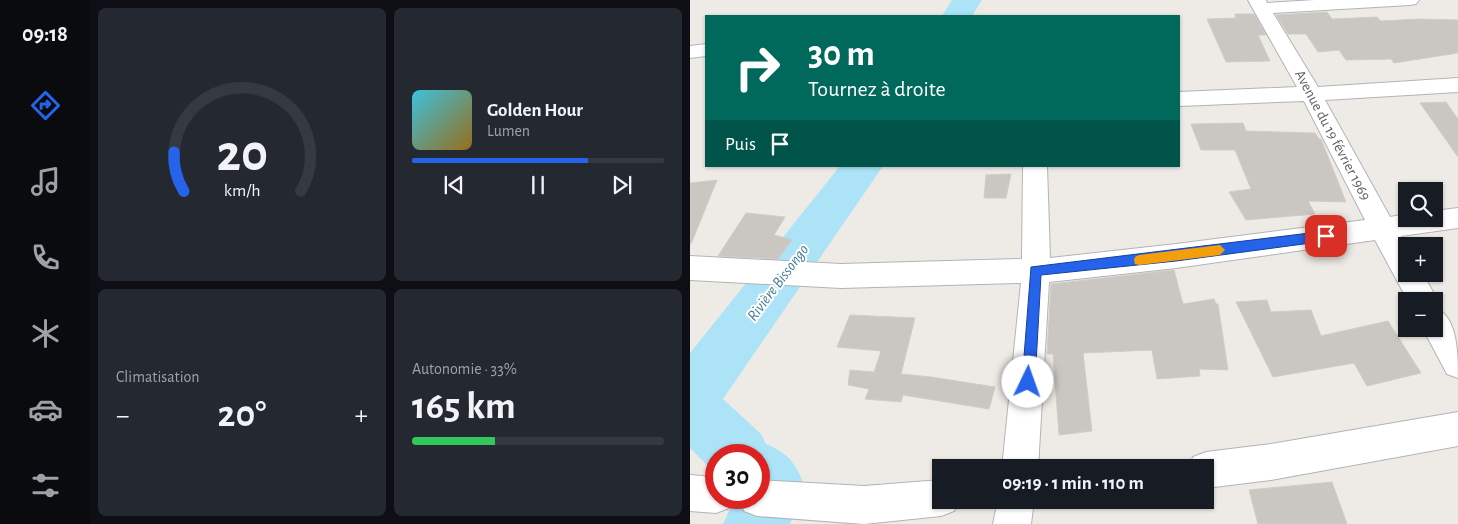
<!DOCTYPE html>
<html lang="fr">
<meta charset="utf-8">
<style>
body{margin:0;font-family:"Alegreya Sans",sans-serif;background:#242831;color:#f1f3f6;height:100vh;display:flex;flex-direction:column;font-size:19px;white-space:nowrap}
*{box-sizing:border-box;margin:0}
p{font-size:16px;color:#9ea1a6}
.icon{flex:none;width:28px;height:28px;fill:none;stroke:currentColor;stroke-width:2;stroke-linecap:round;stroke-linejoin:round}
.map{position:relative;flex:1;overflow:hidden}
.side{display:flex;flex-direction:column;gap:8px;padding:8px;background:#0d0f14;width:600px}
.side>*{flex:none}
.guide{position:absolute;left:15px;top:15px;width:475px;height:152px;border-radius:0px;box-shadow:0 1px 4px #0004;background:#00695c;color:#fff;overflow:hidden}
.fabs{position:absolute;left:708px;top:182px;display:grid;gap:10px}
.fabs a{display:grid;place-items:center;width:45px;height:45px;border-radius:0px;background:#171b24;box-shadow:0 1px 4px #0004;font-size:25px}
.speed{position:absolute;left:15px;top:444px;display:flex;gap:10px;font-size:25px;font-weight:700;text-align:center}
.speed>*{display:grid;place-content:center;width:65px;height:65px;border-radius:50%;background:#171b24;box-shadow:0 1px 4px #0004;line-height:1}
.speed .limit{border:8px solid #d22;background:#fff;color:#111}
.pin{position:absolute;display:grid;place-items:center;width:42px;height:42px;color:#fff;margin:-21px;border-radius:10px;box-shadow:0 2px 8px #0006}
.me{position:absolute;width:55px;margin:-28px;rotate:3deg;stroke-linejoin:round;filter:drop-shadow(0 0 4px #0008)}
.turn{display:flex;align-items:center;gap:18px;height:105px;padding:0 20px;font-size:22px}
.turn .icon{width:65px;height:65px;stroke-width:2.5}
.turn b{display:block;font-size:35px;line-height:42px}
.then{display:flex;align-items:center;height:48px;padding:0 20px;background:#0003;gap:10px;font-size:19px}
.big{font-size:38px;font-weight:700;line-height:1.1}
.side .widget{flex:1;display:flex;flex-direction:column;justify-content:center;gap:8px;min-width:0;padding:0 18px;border-radius:8px;background:#242831}
.side .dial{align-items:center;gap:0}
.dial svg{height:130px;overflow:visible;fill:none;stroke:#363941;stroke-width:7;stroke-linecap:round;text-anchor:middle}
.dial text{fill:#f1f3f6;stroke:none}
.song{display:flex;align-items:center;gap:15px}
.cover{width:60px;height:60px;border-radius:8px;background:linear-gradient(135deg,hsl(190 70% 55%),hsl(40 70% 35%))}
.played{height:5px;border-radius:2px;background:linear-gradient(90deg,#2563eb 70%,#363941 70%)}
.keys{display:flex;justify-content:space-around;direction:ltr}
.heat{display:flex;justify-content:space-between;align-items:center;font-size:28px;direction:ltr}
.charge{height:8px;border-radius:4px;background:linear-gradient(90deg,#34c759 33%,#363941 0)}
.side .tiles{flex:1;display:grid;gap:8px;grid-template-columns:repeat(2,1fr)}
.trip{position:absolute;left:242px;top:459px;width:282px;height:50px;border-radius:0px;background:#171b24;box-shadow:0 1px 4px #0004;font-weight:700;line-height:50px;text-align:center}
main{display:flex;flex:1;min-height:0}
.tabs{display:flex;flex-direction:column;width:90px;justify-content:space-around;align-items:center;background:#090b0e;color:#9ea1a6}
.tabs .icon{width:35px;height:35px}
.tabs .active{color:#2563eb}
.tabs b{font-size:22px;color:#f1f3f6}
.map>svg:first-child{display:block}
.lines{fill:none;stroke-linecap:round;stroke-linejoin:round}
.river{fill:#ade3f6;fill-rule:evenodd}
.building{fill:#cac6c2;stroke:#d2ccc5}
.street-casing{stroke:#b1b4b6;stroke-width:2}
.street{fill:#fff;fill-rule:evenodd}
.route{fill:#2563eb;stroke:#184099}
.slow{fill:#f59e0b}
.labels{text-anchor:middle;stroke-width:4;stroke-linejoin:round;paint-order:stroke}
.street-label{font-size:15px;fill:#5d6264;stroke:#fff}
.water-label{font-size:16px;font-style:italic;fill:#457b97;stroke:#fff}
</style>
<main>
<nav class="tabs">
<b>09:18</b>
<svg class="icon active" aria-label="directions" viewBox="0 0 24 24"><path d="M12 3l9 9-9 9-9-9zM9 14v-3h6M13 9l2 2-2 2"/></svg>
<svg class="icon" aria-label="music" viewBox="0 0 24 24"><path d="M9 18V5l10-2v13"/><circle cx="6" cy="18" r="3"/><circle cx="16" cy="16" r="3"/></svg>
<svg class="icon" aria-label="phone" viewBox="0 0 24 24"><path d="M5 4h4l2 5-3 2q2 4 5 5l2-3 5 2v4C11 20 4 13 5 4z"/></svg>
<svg class="icon" aria-label="climate" viewBox="0 0 24 24"><path d="M12 3v18M4 7l16 10M4 17L20 7"/></svg>
<svg class="icon" aria-label="car" viewBox="0 0 24 24"><path d="M5 17H2v-5l4-1 3-4h7l3 4 3 1v5h-3M9 17h6M6 11h13"/><circle cx="7" cy="17" r="2"/><circle cx="17" cy="17" r="2"/></svg>
<svg class="icon" aria-label="filters" viewBox="0 0 24 24"><path d="M4 7h16M4 17h16"/><circle cx="9" cy="7" r="2"/><circle cx="15" cy="17" r="2"/></svg>
</nav>
<section class="side">
<div class="tiles">
<div class="widget dial"><svg viewBox="0 0 100 80">
<path d="M14 69A42 42 0 1 1 86 69"/>
<path d="M14 69A42 42 0 0 1 8 45" stroke="#2563eb"/>
<text x="50" y="56" font-size="32" font-weight="700">20</text>
<text x="50" y="72" font-size="11">km/h</text>
</svg></div>
<div class="widget">
<div class="song"><i class="cover"></i><div><b>Golden Hour</b><p>Lumen</p></div></div>
<div class="played"></div>
<div class="keys"><svg class="icon" aria-label="previous" viewBox="0 0 24 24"><path d="M18 5L8 12l10 7zM5 5v14"/></svg><svg class="icon" aria-label="pause" viewBox="0 0 24 24"><path d="M8 5v14M16 5v14"/></svg><svg class="icon" aria-label="next" viewBox="0 0 24 24"><path d="M6 5l10 7-10 7zM19 5v14"/></svg></div>
</div>
<div class="widget"><p>Climatisation</p>
<div class="heat"><a>−</a><b class="big">20°</b><a>+</a></div>
</div>
<div class="widget"><p>Autonomie · 33%</p><b class="big">165 km</b><div class="charge"></div></div>
</div>
</section>
<div class="map">
<svg width="768" height="524" viewBox="0 0 768 524">
<rect width="100%" height="100%" fill="#eeebe6"/>
<g class="lines">
<path class="river" d="M262,0H292L282,16H252Z
M150,166H193L33,399L71,434L76,444C100,454 106,464 115,487L100,524H33L45,498H69V455H26V474L0,448V353Z"/>
</g>
<path class="building" d="M637,12L642,19L687,17L691,21L729,19L768,20V53L704,63L701,59L656,60L649,50L628,52L616,34H598L586,15Z
M545,14H564L576,35H568L580,61L536,62L517,19L546,18Z
M756,102L768,119V157L730,103Z
M553,123L556,131L625,133L629,139H631L656,202L618,201L625,214L556,220L539,192L561,189L545,150H511L501,124Z
M321,174L316,198H294L296,175Z
M27,180L1,244H0V183Z
M56,213L95,217L84,235L102,240L88,259L28,256Z
M484,270L493,304L524,299L526,304H528L538,370L509,369L510,376L467,379L462,350L393,353L402,431L369,435L363,354H357L361,284Z
M577,300L581,312L621,310L631,336L698,321L731,373L677,386L664,363L583,377L546,302Z
M160,315L225,318L211,374L241,377L305,387L299,409L213,395L211,402L175,399L179,389L158,385L160,370L184,372L191,351L147,347Z
M642,482L657,524H568L559,490Z"/>
<g class="lines">
<g class="street-casing">
<path id="street" d="M558,0H576L577,3L625,0H729L726,4L720,5L583,13L628,87L768,78V92L635,100L700,217L716,214V219H744V211L768,208V228L711,236L716,246V274H733L748,301L745,307C768,318 768,353 768,378L757,374L733,329H744V301H718L685,240L486,268L359,282L348,468H312L331,283L151,288L0,280V256L151,264L332,259L333,166H357L360,258L486,244L675,220L614,101L489,106V92L607,87Z
M16,44V56L0,58V46Z
M768,412V446L581,480L516,488V468H499L503,457L516,452L581,444Z
M0,475L26,477V498H43L39,508L26,513L0,511Z
M69,480L174,486L251,480V500H269L264,511L251,516L174,524L67,516L54,511L49,498H69Z
M308,500H344L341,524H303Z"/>
</g>
<use href="#street" class="street"/>
</g>
<path class="route" d="M636,231L641,236L636,241L486,261L351,275L345,382L343,387L338,389L334,387L332,382L341,267Z"/>
<path class="slow" d="M530,245L535,250L530,255L449,265L445,264L444,260L445,257L449,255Z"/>
<g class="labels">
<g class="street-label">
<text transform="translate(643 135) rotate(62)" y="5">Avenue du 19 février 1969</text>
</g>
<g class="water-label">
<text transform="translate(87 282) rotate(-53)" y="6">Rivière Bissongo</text>
</g>
</g>
</svg>
<div class="fabs">
<a><svg class="icon" aria-label="search" viewBox="0 0 24 24"><circle cx="10" cy="10" r="6"/><path d="M15 15l6 6"/></svg></a>
<a>+</a>
<a>−</a>
</div>
<div class="speed"><div class="limit">30</div></div>
<div class="pin" style="left:636px;top:236px;background:#d93025"><svg class="icon" aria-label="arrive" viewBox="0 0 24 24"><path d="M6 21V4h12l-3 4 3 4H6"/></svg></div>
<svg class="me" style="left:338px;top:382px" viewBox="-20 -20 40 40"><circle r="19" fill="#fff"/><path d="M0-13L10 11 0 6-10 11z" fill="#2563eb"/></svg>
<div class="trip">09:19 · 1 min · 110 m</div>
<div class="guide">
<div class="turn"><svg class="icon" aria-label="right" viewBox="0 0 24 24"><path d="M7 20v-9h11M14 6l5 5-5 5"/></svg><div><b>30 m</b>Tournez à droite</div></div>
<div class="then">Puis<svg class="icon" aria-label="arrive" viewBox="0 0 24 24"><path d="M6 21V4h12l-3 4 3 4H6"/></svg></div>
</div>
</div>
</main>
